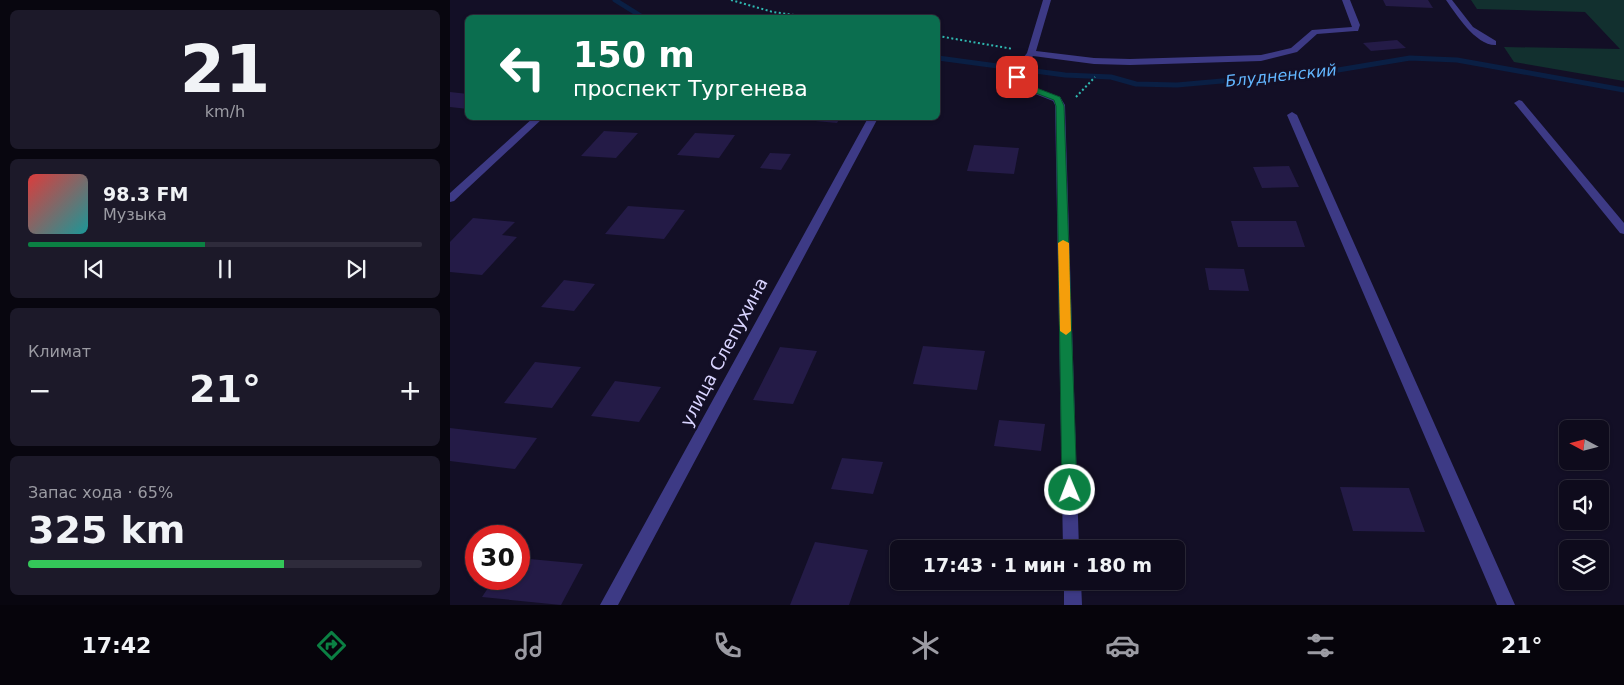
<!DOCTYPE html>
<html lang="ru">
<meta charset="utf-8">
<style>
body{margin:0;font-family:"DejaVu Sans",sans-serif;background:#1c1929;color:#f1f3f6;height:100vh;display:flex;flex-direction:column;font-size:19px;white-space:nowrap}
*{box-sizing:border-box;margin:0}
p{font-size:16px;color:#9b9ba3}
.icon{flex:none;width:28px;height:28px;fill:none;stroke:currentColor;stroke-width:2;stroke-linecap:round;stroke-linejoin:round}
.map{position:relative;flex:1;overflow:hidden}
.side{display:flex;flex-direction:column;gap:10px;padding:10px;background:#08060f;width:450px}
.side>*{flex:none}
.hud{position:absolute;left:15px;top:15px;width:475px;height:105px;border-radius:8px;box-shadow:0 1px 4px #0004,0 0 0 1px #2e2b3b;background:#0b6e4f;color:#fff;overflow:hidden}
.needle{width:32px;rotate:277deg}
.controls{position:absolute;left:1109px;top:420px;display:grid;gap:10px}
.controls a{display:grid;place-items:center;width:50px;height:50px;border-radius:8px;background:#0e0b1c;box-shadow:0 1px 4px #0004,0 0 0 1px #2e2b3b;font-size:25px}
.speed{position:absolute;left:15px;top:525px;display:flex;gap:10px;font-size:25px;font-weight:700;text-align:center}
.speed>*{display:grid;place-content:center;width:65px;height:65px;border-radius:50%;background:#0e0b1c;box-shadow:0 1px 4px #0004,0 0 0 1px #2e2b3b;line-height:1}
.speed .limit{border:8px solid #d22;background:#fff;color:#111}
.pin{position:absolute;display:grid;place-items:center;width:42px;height:42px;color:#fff;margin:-21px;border-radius:10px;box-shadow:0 2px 8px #0006}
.me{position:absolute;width:55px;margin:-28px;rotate:359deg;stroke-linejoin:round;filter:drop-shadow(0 0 4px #0008)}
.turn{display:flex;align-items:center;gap:18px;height:105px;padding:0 25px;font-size:22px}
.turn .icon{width:65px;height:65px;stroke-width:2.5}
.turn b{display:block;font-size:35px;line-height:42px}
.big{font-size:38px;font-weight:800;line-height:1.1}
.side .card{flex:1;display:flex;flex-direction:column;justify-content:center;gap:8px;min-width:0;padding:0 18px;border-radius:8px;background:#1c1929}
.side .dial{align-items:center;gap:0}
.dial b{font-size:65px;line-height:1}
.song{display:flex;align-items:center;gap:15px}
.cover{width:60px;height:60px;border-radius:8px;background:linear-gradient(135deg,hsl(0 70% 55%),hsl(180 70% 35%))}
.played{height:5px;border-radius:2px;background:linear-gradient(90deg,#0b8043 45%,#2e2b3b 45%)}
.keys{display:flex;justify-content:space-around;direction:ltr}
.heat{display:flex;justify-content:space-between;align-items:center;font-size:28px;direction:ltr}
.charge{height:8px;border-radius:4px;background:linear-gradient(90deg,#34c759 65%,#2e2b3b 0)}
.trip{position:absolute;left:440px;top:540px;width:295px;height:50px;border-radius:8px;background:#0e0b1c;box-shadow:0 1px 4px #0004,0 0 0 1px #2e2b3b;font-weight:800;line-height:50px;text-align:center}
.menu{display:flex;height:80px;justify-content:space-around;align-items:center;background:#06040b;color:#9b9ba3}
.menu .icon{width:35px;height:35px}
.menu .current{color:#0b8043}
.menu b{font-size:22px;color:#f1f3f6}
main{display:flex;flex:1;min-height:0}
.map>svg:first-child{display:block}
.green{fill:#12302f}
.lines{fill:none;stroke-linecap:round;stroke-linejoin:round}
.stream{stroke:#0a1f44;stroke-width:5}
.building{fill:#241b47}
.path{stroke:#2fb8b0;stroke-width:2;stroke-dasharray:2 2.5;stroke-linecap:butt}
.service{fill:#3d3a85;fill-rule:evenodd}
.minor{fill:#3d3a85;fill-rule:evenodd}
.route{fill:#0b8043;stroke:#07532c}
.slow{fill:#f59e0b}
.labels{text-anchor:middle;stroke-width:5;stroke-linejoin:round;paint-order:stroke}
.far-water-label{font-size:16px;font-style:italic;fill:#62b6ff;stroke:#130f26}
.street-label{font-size:18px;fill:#d9d4ff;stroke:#130f26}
</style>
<main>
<section class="side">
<div class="card dial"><b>21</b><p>km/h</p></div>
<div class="card">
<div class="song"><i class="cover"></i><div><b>98.3 FM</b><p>Музыка</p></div></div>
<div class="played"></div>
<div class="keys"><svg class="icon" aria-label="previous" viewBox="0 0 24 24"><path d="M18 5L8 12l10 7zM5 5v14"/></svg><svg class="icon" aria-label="pause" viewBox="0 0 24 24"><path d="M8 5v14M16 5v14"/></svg><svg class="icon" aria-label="next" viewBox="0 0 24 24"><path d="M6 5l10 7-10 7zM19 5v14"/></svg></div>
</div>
<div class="card"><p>Климат</p>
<div class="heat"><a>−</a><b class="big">21°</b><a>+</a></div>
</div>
<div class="card"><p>Запас хода · 65%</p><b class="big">325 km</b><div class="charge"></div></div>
</section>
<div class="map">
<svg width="1174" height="605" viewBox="0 0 1174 605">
<rect width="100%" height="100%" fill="#130f26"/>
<path class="green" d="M1021,0H1174V81L1064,62L1054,47L1170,49L1135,12L1027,9Z"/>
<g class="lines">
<path class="stream" d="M165,0L194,18
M488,58L615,75L661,77L686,84L727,85L882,71L960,58L1007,60L1174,90"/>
</g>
<path class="building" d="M933,0H978L983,8L936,6Z
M947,40L956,48L921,51L913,43Z
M0,92L18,94V109L0,107Z
M367,118H390L387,123L365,121Z
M154,131L188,133L166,158L131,156Z
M245,133L285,135L269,158L227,155Z
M524,145L569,148L564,174L517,171Z
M320,153L341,154L331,170L310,168Z
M839,166L849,187L812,188L803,167Z
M178,206L235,210L214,239L155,234Z
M23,218L65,222L52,235L67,237L32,275L0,272V242Z
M781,221H846L855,247H788Z
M755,268L794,269L799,291L759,290Z
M114,280L145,284L124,311L91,307Z
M473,346L535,351L527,390L463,384Z
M330,347L367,351L343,404L303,400Z
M85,362L131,367L102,408L54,403Z
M165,381L211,387L189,422L141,416Z
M549,420L595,424L591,451L544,446Z
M0,428L87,438L65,469L0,461Z
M392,458L433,462L423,494L381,489Z
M890,487L959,488L975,532L903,531Z
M365,542L418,550L399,605H340Z
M69,558L133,564L111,605L32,597L44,579H69Z"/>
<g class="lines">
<path class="path" d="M281,0L323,12L365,18
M488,36L563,49
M626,97L645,77"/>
<path class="service" d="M996,0H1002L1023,27L1046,41V45C1026,46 1006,14 996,0Z"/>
<path class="minor" d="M593,0H601L586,51L644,58L680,59L811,55L841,48L862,30L902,27L892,0H900L910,25L908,31H905L867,34L847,52L811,61L680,65L644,64L583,56L577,64H571L570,62L577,53Z
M564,75H570L576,84L610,97L615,105L629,549H613L605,105L603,101L570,88L563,77Z
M1069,100L1072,101L1174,223V234L1170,233L1066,105L1064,103Z
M842,112L847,115L1065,605H1047L837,115Z
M83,118H93L4,201L0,202V193Z
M418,118H428L168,605H150Z
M614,581H631L632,605H614Z"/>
</g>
<path class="route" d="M567,75L576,84L610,97L614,106L627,490L624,495L620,497L615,495L612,490L606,106L604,100L570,87L563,77Z"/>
<path class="slow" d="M613,240L619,243L621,331L616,335L610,331L608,243Z"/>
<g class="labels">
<g class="far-water-label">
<text transform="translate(831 75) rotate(-6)" y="6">Блудненский</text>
</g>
<g class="street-label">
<text transform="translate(274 352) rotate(-62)" y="6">улица Слепухина</text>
</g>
</g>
</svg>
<div class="controls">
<a><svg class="needle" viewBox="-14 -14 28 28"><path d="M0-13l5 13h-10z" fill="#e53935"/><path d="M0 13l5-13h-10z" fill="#9b9ba3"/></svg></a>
<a><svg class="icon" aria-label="sound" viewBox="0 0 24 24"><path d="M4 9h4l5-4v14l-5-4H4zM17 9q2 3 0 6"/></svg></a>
<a><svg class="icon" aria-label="layers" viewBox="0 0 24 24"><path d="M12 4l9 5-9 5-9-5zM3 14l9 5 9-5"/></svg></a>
</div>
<div class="speed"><div class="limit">30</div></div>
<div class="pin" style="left:567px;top:77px;background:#d93025"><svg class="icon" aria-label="arrive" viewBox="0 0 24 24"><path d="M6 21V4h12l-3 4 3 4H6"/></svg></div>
<svg class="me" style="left:620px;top:490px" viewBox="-20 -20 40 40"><circle r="17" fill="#0b8043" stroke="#fff" stroke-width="3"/><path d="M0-11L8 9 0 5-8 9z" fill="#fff"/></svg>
<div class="trip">17:43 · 1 мин · 180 m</div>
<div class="hud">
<div class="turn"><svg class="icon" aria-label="left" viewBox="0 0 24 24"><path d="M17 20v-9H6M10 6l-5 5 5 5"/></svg><div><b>150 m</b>проспект Тургенева</div></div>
</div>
</div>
</main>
<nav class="menu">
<b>17:42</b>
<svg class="icon current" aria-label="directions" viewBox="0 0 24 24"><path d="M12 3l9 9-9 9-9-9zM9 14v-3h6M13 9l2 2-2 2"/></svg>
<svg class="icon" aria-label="music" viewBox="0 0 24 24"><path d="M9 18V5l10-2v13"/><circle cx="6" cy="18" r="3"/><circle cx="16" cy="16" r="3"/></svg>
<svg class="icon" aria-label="phone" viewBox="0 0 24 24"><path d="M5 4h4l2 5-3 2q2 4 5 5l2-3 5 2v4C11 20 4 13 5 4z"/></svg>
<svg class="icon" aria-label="climate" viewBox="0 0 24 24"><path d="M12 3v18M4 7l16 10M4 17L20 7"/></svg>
<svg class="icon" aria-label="car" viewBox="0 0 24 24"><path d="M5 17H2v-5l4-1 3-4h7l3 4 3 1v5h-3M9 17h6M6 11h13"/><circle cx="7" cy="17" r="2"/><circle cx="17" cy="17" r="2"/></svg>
<svg class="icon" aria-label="filters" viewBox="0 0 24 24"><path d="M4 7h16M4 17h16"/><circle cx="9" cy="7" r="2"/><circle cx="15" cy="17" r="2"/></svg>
<b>21°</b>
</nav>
